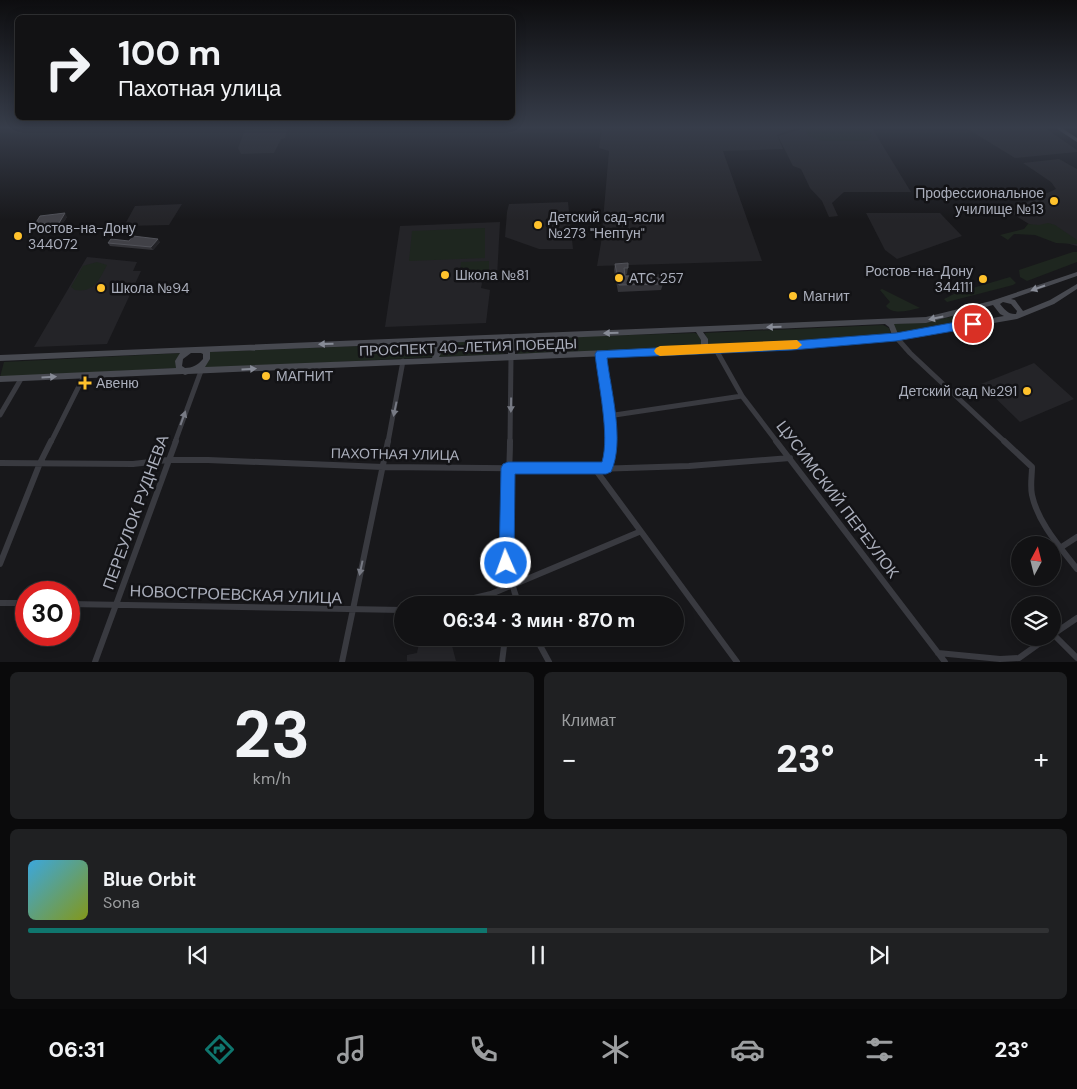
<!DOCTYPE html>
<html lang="ru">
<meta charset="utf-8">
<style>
body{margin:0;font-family:"DM Sans",sans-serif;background:#1f2022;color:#f1f3f6;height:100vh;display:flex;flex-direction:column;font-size:19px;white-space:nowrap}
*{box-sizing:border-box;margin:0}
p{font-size:16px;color:#9c9ea0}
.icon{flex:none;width:28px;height:28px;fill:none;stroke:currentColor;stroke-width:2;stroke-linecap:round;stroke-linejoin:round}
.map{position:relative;height:662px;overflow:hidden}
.details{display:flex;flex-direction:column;gap:10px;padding:10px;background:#0a0a0b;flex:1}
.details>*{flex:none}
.top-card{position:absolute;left:15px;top:15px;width:500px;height:105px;border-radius:8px;box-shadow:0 2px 12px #0003,0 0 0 1px #313234;background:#121214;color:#f1f3f6;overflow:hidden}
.needle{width:32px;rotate:7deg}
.buttons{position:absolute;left:1011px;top:536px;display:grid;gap:10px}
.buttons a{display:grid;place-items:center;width:50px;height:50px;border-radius:50%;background:#121214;box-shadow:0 2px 12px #0003,0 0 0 1px #313234;font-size:25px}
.speed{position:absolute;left:15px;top:581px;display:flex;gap:10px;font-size:25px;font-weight:700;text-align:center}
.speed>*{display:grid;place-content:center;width:65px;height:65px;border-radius:50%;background:#121214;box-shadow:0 2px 12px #0003,0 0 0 1px #313234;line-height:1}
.speed .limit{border:8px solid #d22;background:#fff;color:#111}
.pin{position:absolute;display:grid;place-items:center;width:42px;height:42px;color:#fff;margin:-21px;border:2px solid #fff;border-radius:50%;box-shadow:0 1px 5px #0007}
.me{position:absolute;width:55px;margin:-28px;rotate:358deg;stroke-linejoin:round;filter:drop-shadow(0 0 4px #0008)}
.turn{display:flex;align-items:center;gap:18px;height:105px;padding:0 20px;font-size:22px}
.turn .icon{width:65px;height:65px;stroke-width:2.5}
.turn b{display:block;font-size:35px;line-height:42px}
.big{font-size:38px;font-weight:700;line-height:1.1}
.details .widget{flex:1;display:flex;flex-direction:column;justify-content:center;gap:8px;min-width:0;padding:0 18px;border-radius:8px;background:#1f2022}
.details .dial{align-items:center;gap:0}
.dial b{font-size:65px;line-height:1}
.song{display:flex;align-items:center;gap:15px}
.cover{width:60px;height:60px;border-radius:8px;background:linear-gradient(135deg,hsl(200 70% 55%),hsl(70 70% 35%))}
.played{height:5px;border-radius:2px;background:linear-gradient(90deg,#0f766e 45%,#313234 45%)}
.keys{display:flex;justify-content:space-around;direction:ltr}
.heat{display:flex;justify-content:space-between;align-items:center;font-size:28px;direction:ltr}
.details .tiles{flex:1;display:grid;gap:10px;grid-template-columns:1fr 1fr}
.widget:last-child{grid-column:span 2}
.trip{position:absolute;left:394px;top:596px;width:290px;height:50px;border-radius:25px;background:#121214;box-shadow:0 2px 12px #0003,0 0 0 1px #313234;font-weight:700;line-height:50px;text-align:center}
.tabs{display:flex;height:80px;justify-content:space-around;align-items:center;background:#070708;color:#9c9ea0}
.tabs .icon{width:35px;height:35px}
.tabs .selected{color:#0f766e}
.tabs b{font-size:22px;color:#f1f3f6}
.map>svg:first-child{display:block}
.built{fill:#242428}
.green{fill:#1e261f}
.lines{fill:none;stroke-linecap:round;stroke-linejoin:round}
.street-far1{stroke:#393a40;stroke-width:5}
.street{stroke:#393a40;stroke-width:6}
.secondary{fill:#474950;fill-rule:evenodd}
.wall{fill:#343439}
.shaded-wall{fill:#232327}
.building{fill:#414147;stroke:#515259}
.oneway{fill:#878b96}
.oneway2{fill:#777a84}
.route{fill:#1a73e8;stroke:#114b97}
.slow{fill:#f59e0b}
.poi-dot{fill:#ffc22c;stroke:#131316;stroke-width:2}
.labels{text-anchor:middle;stroke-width:5;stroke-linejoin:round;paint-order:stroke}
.poi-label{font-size:14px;fill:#aaaebb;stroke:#131316;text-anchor:start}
.street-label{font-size:14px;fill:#aaaebb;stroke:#131316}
.near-street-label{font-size:16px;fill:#aaaebb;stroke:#131316}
</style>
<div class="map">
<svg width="1077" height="662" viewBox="0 0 1077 662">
<rect width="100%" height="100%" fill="#18181b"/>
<path class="built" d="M288,128L285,138L281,139L274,153L241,154L238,148L245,130Z
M602,128H797L777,135L783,149L723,151L762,261L597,266L601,243L609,151L599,148Z
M804,128H872L911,192H844L832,203L838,216L829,217L822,201L810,188L801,169L793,166L778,136Z
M966,128H1045L1077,150V152L1015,158Z
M1059,159L1077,169V246L1055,240L1008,211L1056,189L1051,182L1023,163Z
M568,202L573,249H539L505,237L507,212L509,204Z
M182,204L169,225L124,226L135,206Z
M866,213H940L962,236L897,259L885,250Z
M500,222L497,277L483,278L481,288L490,290L486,323L385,327L400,226Z
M87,257L137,262L133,271H141L107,344L34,347Z
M1034,363L1074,399L1020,422L981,384Z
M420,638H450L456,661H407V655L417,653Z"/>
<path class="green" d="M809,128H863L870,131L872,136L867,141H822L808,136L806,131Z
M1048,223L1055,225L1077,240V244L1056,243L1035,235L1014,234L1008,240L1000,235L1024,229L1028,224L1039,225Z
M485,228V258L409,261L412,231Z
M1073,252H1077V262L1027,281L1020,277L1019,270Z
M489,261V271L460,272L461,262Z
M97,262L107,265C99,280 94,293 75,290L71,287L83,266Z
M1010,277L1016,283L1013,285L947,302L944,299L956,293Z
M882,289L920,308C909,310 894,316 886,306L890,302L880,290Z
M977,311L985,319L897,334L892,324L928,322Z
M883,325L889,328L891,334L708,346L705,333Z
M695,333L701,336L702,347L563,352L558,349V341L564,337Z
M555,338L552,344L554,352L518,354L515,349L518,340Z
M505,340L509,349L503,354L439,357L442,349L440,343Z
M434,343L437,347L433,357L201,369L209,361L210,355L208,352Z
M183,353L176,368L0,377L4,362Z"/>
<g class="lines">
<path class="street-far1" d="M896,337L910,353L1005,442
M715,348L742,396L777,442
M601,354L609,412L610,442
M0,415L21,379
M608,416L742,396
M51,442L84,376
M175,442L201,371
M388,442L403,361
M510,442L511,357"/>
<path class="street" d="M510,441C510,498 497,549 519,605
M776,441L945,662
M1004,441L1032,467C1032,476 1030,485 1032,495C1038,523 1060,547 1077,569
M0,463L133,464L168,460H208L383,467L595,469L689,466L790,458
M606,468L610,441
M595,469L737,662
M1060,548L1077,537
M0,564L40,463L51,441
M491,594L496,605
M0,603H26
M69,604L402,610
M445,605L491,594L639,532
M1052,635L1077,618
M1054,635L1077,658
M536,638L549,662
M938,653L1000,659L1019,658L1047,638
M95,662L176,441
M342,662L388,441
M502,662L505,638"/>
<path class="secondary" d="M1057,128H1062L1077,138V142L1057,129Z
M1077,272V276L1011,299L1015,300L1023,311L1050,300L1077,284V289L1054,304L1017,319L896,340L792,348L188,374L185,375L183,374L0,382V376L176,368L175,361L180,353L0,361V355L926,317L991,301ZM1003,302L1011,304L1017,311L1016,314C1009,315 1004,309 1000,304ZM993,305L1000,314L1004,316L898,334L894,324L926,323ZM885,324L889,327L892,335L792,342L708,346V339L703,332ZM696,332L701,340V346L561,352L558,344L561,338ZM554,338L551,344L554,352L515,354V340ZM508,340V354L439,357L443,350L440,343ZM433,343L435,350L432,358L205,367L210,359V352ZM191,353H201L203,354V359C198,365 192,368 185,368L182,366L183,359Z"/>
</g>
<path class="wall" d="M67,217L61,226L37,227L35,224Z
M129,241L160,242L153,250L110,246L108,243Z
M615,264L628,268L627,274L625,275V276L663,284L661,290L618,292L614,270Z"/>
<path class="shaded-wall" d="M65,213L67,217L61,226L59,223Z
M158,239L160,242L153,250L151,247Z"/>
<path class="building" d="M65,213L59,223L35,224L40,216Z
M133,236L158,239L151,247L108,243L111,239L129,241Z
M628,263V268H624L625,276L661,275L663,284L619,285L615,264Z"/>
<defs><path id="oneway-solid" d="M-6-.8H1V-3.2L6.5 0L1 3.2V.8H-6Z" transform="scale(1.25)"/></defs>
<g class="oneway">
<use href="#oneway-solid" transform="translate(1038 288) rotate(161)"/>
<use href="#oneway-solid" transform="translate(936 318) rotate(168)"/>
<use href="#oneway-solid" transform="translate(774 327) rotate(178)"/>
<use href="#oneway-solid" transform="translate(611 333) rotate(178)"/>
<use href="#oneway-solid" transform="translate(326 344) rotate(178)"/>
<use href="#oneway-solid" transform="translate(249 369) rotate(-3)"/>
<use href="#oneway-solid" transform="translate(49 377) rotate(-3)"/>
</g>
<g class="oneway2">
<use href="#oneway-solid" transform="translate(511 405) rotate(91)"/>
<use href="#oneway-solid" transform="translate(395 409) rotate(102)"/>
<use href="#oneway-solid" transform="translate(183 418) rotate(-70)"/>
<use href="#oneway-solid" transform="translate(361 568) rotate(102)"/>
</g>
<linearGradient id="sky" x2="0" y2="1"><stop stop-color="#0d0d0f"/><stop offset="0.58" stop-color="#373d4a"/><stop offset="1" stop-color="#373d4a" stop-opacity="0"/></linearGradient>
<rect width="1077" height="220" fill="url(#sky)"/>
<path class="route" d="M973,319L977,321L979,324L977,327L896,341L792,350L607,358C611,392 625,441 611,472L606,474H515L514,563L512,568L506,570L501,568L499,563L501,468L503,464L508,462H602C610,435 598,383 595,354L597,351L792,341L896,333Z"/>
<path class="slow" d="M797,340L802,345L797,349L660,356L656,354L654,351L656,348L660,346Z"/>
<g class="poi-dot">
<circle cx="1054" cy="201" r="5"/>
<circle cx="538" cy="225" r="5"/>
<circle cx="18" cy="236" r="5"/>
<circle cx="445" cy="275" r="5"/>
<circle cx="619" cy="278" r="5"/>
<circle cx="983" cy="279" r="5"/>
<circle cx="101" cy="288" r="5"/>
<circle cx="793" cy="296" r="5"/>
<circle cx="266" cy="376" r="5"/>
<path d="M82.5 375.5h5v5h5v5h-5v5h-5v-5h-5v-5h5z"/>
<circle cx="1027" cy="391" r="5"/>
</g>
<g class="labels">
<g class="poi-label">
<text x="1044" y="198" text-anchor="end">Профессиональное<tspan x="1044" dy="16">училище №13</tspan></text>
<text x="548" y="222">Детский сад-ясли<tspan x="548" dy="16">№273 "Нептун"</tspan></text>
<text x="28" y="233">Ростов-на-Дону<tspan x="28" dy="16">344072</tspan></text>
<text x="973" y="276" text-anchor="end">Ростов-на-Дону<tspan x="973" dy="16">344111</tspan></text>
<text x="455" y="280">Школа №81</text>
<text x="629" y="283">АТС 257</text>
<text x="111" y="293">Школа №94</text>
<text x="803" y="301">Магнит</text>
<text x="276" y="381">МАГНИТ</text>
<text x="96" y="388">Авеню</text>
<text x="1017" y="396" text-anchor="end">Детский сад №291</text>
</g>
<g class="street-label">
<text transform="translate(468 347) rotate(-2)" y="5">ПРОСПЕКТ 40-ЛЕТИЯ ПОБЕДЫ</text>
<text transform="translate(395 454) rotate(1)" y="5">ПАХОТНАЯ УЛИЦА</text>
</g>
<g class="near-street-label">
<text transform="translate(838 499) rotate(53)" y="6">ЦУСИМСКИЙ ПЕРЕУЛОК</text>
<text transform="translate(135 512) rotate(-70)" y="6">ПЕРЕУЛОК РУДНЕВА</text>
<text transform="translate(236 594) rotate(2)" y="6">НОВОСТРОЕВСКАЯ УЛИЦА</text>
</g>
</g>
</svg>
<div class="buttons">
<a><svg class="needle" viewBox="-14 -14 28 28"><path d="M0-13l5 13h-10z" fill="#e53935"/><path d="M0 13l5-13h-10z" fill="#9c9ea0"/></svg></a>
<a><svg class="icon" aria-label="layers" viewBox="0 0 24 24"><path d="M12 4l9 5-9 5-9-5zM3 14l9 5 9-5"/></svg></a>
</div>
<div class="speed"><div class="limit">30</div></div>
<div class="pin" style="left:973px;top:324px;background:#d93025"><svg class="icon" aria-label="arrive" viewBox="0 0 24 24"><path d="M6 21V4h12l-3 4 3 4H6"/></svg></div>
<svg class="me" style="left:506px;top:563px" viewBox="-20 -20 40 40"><circle r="17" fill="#1a73e8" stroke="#fff" stroke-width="3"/><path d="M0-11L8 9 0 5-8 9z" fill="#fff"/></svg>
<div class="trip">06:34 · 3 мин · 870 m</div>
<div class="top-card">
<div class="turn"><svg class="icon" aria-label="right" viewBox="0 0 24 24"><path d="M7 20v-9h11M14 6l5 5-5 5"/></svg><div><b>100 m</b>Пахотная улица</div></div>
</div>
</div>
<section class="details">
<div class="tiles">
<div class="widget dial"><b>23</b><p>km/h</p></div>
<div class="widget"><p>Климат</p>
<div class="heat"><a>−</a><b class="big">23°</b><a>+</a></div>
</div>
<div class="widget">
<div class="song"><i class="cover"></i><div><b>Blue Orbit</b><p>Sona</p></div></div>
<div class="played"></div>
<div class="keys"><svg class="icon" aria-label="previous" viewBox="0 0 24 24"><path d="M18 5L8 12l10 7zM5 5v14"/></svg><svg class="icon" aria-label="pause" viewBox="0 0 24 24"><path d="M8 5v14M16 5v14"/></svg><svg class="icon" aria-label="next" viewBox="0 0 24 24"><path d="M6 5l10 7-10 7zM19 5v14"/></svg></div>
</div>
</div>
</section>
<nav class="tabs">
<b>06:31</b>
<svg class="icon selected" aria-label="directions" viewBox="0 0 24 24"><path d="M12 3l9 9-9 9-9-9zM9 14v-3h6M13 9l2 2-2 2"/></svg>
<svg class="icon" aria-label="music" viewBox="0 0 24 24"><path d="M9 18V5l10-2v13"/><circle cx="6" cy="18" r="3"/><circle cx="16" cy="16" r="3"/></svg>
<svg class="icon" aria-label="phone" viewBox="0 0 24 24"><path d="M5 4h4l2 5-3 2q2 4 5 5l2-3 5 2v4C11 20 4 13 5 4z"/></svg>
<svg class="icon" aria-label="climate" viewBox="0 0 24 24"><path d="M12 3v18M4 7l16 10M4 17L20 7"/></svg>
<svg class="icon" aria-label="car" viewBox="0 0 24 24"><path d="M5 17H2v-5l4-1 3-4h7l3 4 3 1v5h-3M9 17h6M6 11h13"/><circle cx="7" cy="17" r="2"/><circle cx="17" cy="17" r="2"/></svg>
<svg class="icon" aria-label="filters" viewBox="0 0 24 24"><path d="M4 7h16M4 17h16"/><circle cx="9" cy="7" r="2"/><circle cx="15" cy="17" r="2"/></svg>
<b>23°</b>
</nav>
